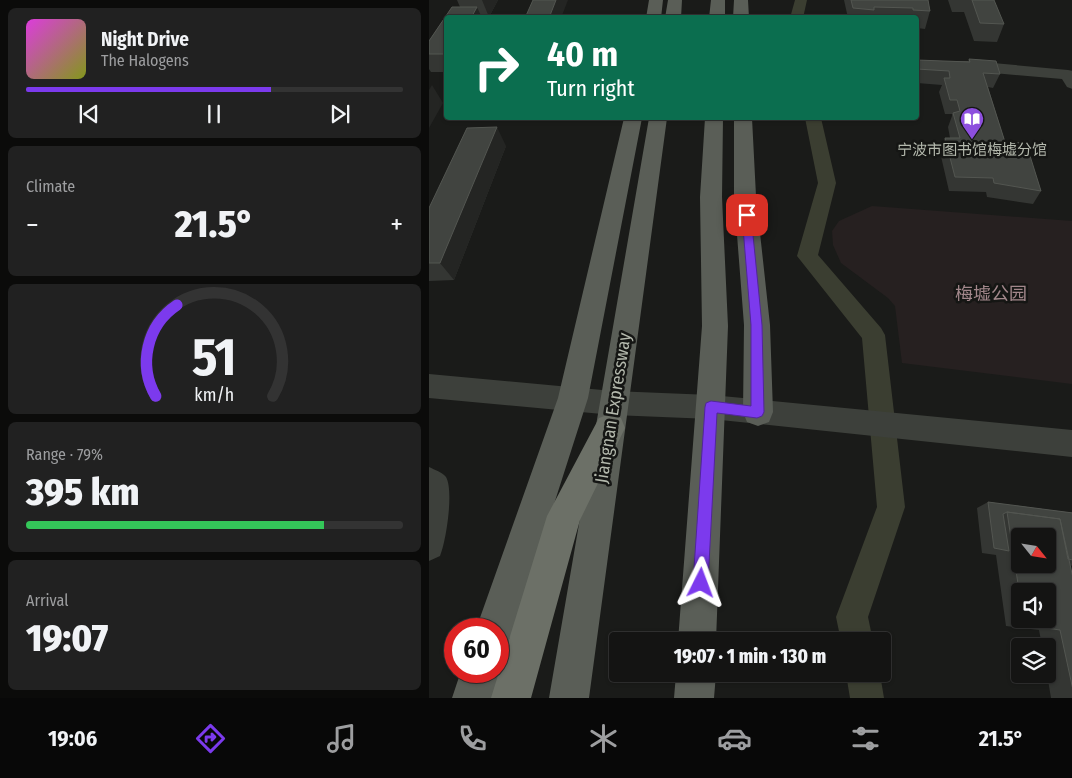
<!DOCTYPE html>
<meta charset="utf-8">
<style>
body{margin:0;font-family:"Fira Sans Condensed","Noto Sans SC",sans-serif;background:#212121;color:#f1f3f6;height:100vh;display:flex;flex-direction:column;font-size:19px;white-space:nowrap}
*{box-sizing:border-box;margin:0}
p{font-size:16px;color:#9d9ea0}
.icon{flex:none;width:28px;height:28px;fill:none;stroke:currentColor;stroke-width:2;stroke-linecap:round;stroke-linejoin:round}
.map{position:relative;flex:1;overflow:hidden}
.details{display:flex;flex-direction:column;gap:8px;padding:8px;background:#0b0b0a;width:429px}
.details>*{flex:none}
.hud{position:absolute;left:15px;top:15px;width:475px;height:105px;border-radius:5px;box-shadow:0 1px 4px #0004,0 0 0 1px #333;background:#0b6e4f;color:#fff;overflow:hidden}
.needle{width:32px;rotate:120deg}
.buttons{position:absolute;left:582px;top:528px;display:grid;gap:10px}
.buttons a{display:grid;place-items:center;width:45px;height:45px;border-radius:5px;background:#141413;box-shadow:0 1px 4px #0004,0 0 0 1px #333;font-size:25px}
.speed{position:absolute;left:15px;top:618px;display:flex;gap:10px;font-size:25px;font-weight:700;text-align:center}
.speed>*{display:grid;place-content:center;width:65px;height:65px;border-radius:50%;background:#141413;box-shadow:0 1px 4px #0004,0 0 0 1px #333;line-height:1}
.speed .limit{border:8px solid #d22;background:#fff;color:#111}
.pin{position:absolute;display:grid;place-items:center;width:42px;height:42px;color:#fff;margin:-21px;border-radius:10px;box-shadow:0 2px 8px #0006}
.me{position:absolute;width:55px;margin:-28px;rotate:3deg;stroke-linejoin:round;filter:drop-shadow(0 0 4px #0008)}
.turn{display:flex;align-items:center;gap:18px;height:105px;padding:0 20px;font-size:22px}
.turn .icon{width:65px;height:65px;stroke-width:2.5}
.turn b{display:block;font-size:35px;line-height:42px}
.big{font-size:38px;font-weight:800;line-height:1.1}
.details .widget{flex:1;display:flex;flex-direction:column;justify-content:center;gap:8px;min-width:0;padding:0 18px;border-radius:8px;background:#212121}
.details .dial{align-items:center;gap:0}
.dial svg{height:130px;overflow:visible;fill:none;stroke:#333;stroke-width:7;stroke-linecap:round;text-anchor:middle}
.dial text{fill:#f1f3f6;stroke:none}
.song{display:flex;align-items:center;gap:15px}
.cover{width:60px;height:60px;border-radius:8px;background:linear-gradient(135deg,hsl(300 70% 55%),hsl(70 70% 35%))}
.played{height:5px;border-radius:2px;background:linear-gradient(90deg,#7c3aed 65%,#333 65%)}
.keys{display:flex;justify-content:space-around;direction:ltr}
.heat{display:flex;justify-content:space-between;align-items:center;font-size:28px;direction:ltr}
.charge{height:8px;border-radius:4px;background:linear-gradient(90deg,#34c759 79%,#333 0)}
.trip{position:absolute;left:180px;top:632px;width:282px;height:50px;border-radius:5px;background:#141413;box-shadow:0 1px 4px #0004,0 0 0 1px #333;font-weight:800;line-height:50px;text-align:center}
.tabs{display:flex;height:80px;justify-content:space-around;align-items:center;background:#080808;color:#9d9ea0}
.tabs .icon{width:35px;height:35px}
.tabs .on{color:#7c3aed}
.tabs b{font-size:22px;color:#f1f3f6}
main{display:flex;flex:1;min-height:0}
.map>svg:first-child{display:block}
.green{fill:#262020}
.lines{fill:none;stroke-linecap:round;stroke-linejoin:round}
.canal{fill:#3b3e31;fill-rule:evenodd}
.minor{fill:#3d403b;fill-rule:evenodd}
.major{fill:#5a5e57;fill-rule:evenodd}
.highway{fill:#6c7067;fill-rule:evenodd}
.wall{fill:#343633;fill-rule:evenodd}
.shaded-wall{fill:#242523}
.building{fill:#414440;stroke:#535651;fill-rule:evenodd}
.route{fill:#7c3aed;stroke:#51269a}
.labels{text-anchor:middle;stroke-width:5;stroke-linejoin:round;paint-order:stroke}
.far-poi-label{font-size:15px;fill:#b4b9ad;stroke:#151614}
.park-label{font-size:18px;fill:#a2878b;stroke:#151614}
.street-label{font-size:18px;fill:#b4b9ad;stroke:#151614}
</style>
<main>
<section class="details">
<div class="widget">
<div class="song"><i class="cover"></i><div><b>Night Drive</b><p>The Halogens</p></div></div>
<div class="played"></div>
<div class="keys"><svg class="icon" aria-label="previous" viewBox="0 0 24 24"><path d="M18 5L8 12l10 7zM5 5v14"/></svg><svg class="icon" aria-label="pause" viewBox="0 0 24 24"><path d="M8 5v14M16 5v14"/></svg><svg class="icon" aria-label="next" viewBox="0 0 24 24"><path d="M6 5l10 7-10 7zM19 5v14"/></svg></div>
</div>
<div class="widget"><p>Climate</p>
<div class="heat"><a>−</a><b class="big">21.5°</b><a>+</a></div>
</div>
<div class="widget dial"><svg viewBox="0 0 100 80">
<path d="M14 69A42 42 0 1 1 86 69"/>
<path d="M14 69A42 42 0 0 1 27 13" stroke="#7c3aed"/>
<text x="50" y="56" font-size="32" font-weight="700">51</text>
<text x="50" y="72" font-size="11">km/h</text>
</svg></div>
<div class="widget"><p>Range · 79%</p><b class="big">395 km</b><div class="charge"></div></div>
<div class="widget"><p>Arrival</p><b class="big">19:07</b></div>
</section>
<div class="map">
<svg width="644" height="698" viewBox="0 0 644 698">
<rect width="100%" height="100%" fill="#1a1b19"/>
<path class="green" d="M443,206L643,221V384L473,363L466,306L459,298L412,263L404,245L403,231L410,221Z"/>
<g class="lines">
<path class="canal" d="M366,0H378L374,18H361Z
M376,118H392L407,183L389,255L452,328L456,335L476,507L439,617L444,641H412L407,617L448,507L433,338L368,256L389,183Z
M417,674H451L455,698H421Z"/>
<path class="minor" d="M488,61H542L639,70L644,71V89L638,87L633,79L542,71H488Z
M0,374L184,391L282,395L644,430V457L282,419L184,415L0,398Z
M0,467C6,470 13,472 17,477C25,491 17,542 11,556L0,561Z"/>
<path class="major" d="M220,0H234L232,18H217Z
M239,0H253L252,18H236Z
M282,0H296V18H280Z
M305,0H319L320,18H304Z
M195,118H213L159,398L85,629L79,642L69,647V629H47L129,398Z
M220,118H238L160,698H120Z
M276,118H294L293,197L299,326L287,641H249L273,326L271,197Z
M305,118H323L327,196L341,325L344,412L340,422L329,426L318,422L314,412L315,325L305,196Z
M69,664L72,671L63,698H23L32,671H69Z
M247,674H287L285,698H245Z"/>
<path class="highway" d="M181,414L192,418L196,428L151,520L102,698H62L118,516L170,418Z"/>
</g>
<path class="wall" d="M28,0H69L60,17H53V18H18V72H2L0,69V41L23,7H31Z
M415,0H499L501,11L496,29L488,28V18H419Z
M519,0H565L575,24L568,42L545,41L535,12H523Z
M540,59L571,74L564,88L559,87L576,142L612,191L604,204L558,197L557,192L520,191L511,152L516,138H521L519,127L523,116V114H516L510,92L513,85L488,83V60L539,62Z
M77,146L25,280L0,281V208Z
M559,502L644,513V566L641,565L644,578V698H622L618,674H619V646H613L610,630L577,626L567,555L553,553L548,508ZM591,591L619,619H591Z"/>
<path class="shaded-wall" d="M53,0H69L60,17Z
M127,0H139L132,18H120Z
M48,7L53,18H42Z
M3,85L14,103L0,128V90Z
M68,127L77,146L25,280L11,263Z"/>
<path class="building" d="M104,0H127L120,18H96Z
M422,0H499L501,11L484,10V8L445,7V10L424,8Z
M543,0H565L575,24L551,23Z
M23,7H48L42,18H18V54H0V41Z
M540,59L567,61L571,74L554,73L576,142L597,143L612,191L565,183L564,178L526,177L516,138H531L524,113L531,111L528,100H521L515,78H521L520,71L488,69V60L541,62Z
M68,127L11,263H0V208L38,128Z
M559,502L644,513V560L639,559L631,519L578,512L574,514L580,551L565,548Z
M578,512L631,519L644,578V690L631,630L596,625L595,619H619V591H591V597ZM591,536H619V564H591Z"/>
<path class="route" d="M314,212H321L322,215L333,325L335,412L333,416L328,418L288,413L279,583L277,588L272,590L266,588L264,583L276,407L277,403L282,401L322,406V325L313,215Z"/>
<defs>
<g id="library-pin" transform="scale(1.25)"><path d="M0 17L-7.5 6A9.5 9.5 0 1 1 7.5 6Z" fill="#8d4fde" stroke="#151614"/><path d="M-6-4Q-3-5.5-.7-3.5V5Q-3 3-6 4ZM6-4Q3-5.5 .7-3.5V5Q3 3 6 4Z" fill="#fff"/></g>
</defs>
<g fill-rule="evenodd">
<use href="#library-pin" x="543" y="119"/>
</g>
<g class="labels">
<g class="far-poi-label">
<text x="543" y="155">宁波市图书馆梅墟分馆</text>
</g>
<g class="park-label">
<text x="562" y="300">梅墟公园</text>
</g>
<g class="street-label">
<text transform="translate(184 408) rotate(-81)" y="6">Jiangnan Expressway</text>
</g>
</g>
</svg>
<div class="buttons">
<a><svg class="needle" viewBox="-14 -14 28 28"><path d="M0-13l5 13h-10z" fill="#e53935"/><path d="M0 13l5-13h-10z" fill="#9d9ea0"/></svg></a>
<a><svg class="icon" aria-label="sound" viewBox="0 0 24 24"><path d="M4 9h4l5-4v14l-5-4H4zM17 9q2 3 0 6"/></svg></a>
<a><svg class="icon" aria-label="layers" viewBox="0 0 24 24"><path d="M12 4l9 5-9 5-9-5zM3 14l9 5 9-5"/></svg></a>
</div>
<div class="speed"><div class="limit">60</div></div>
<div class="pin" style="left:318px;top:215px;background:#d93025"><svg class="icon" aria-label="arrive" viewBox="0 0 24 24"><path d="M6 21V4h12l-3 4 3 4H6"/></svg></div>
<svg class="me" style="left:272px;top:583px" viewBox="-20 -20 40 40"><path d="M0-17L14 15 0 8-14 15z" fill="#7c3aed" stroke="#fff" stroke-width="4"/></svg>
<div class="trip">19:07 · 1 min · 130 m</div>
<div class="hud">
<div class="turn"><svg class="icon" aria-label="right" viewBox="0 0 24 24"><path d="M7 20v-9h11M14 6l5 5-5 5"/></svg><div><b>40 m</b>Turn right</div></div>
</div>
</div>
</main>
<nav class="tabs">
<b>19:06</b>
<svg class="icon on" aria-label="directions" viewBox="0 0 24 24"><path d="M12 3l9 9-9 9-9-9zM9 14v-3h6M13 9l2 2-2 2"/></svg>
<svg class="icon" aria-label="music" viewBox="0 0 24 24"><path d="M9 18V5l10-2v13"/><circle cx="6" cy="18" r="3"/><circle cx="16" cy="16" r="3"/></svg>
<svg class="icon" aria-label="phone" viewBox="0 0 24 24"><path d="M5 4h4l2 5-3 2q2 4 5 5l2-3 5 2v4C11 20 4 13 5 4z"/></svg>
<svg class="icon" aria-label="climate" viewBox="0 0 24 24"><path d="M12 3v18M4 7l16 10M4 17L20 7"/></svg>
<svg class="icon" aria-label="car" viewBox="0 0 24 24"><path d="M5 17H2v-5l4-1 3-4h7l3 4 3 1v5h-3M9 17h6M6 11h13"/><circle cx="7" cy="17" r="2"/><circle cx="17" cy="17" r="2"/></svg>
<svg class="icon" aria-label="filters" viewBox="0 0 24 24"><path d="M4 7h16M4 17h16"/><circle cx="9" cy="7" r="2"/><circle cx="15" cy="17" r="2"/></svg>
<b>21.5°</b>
</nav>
